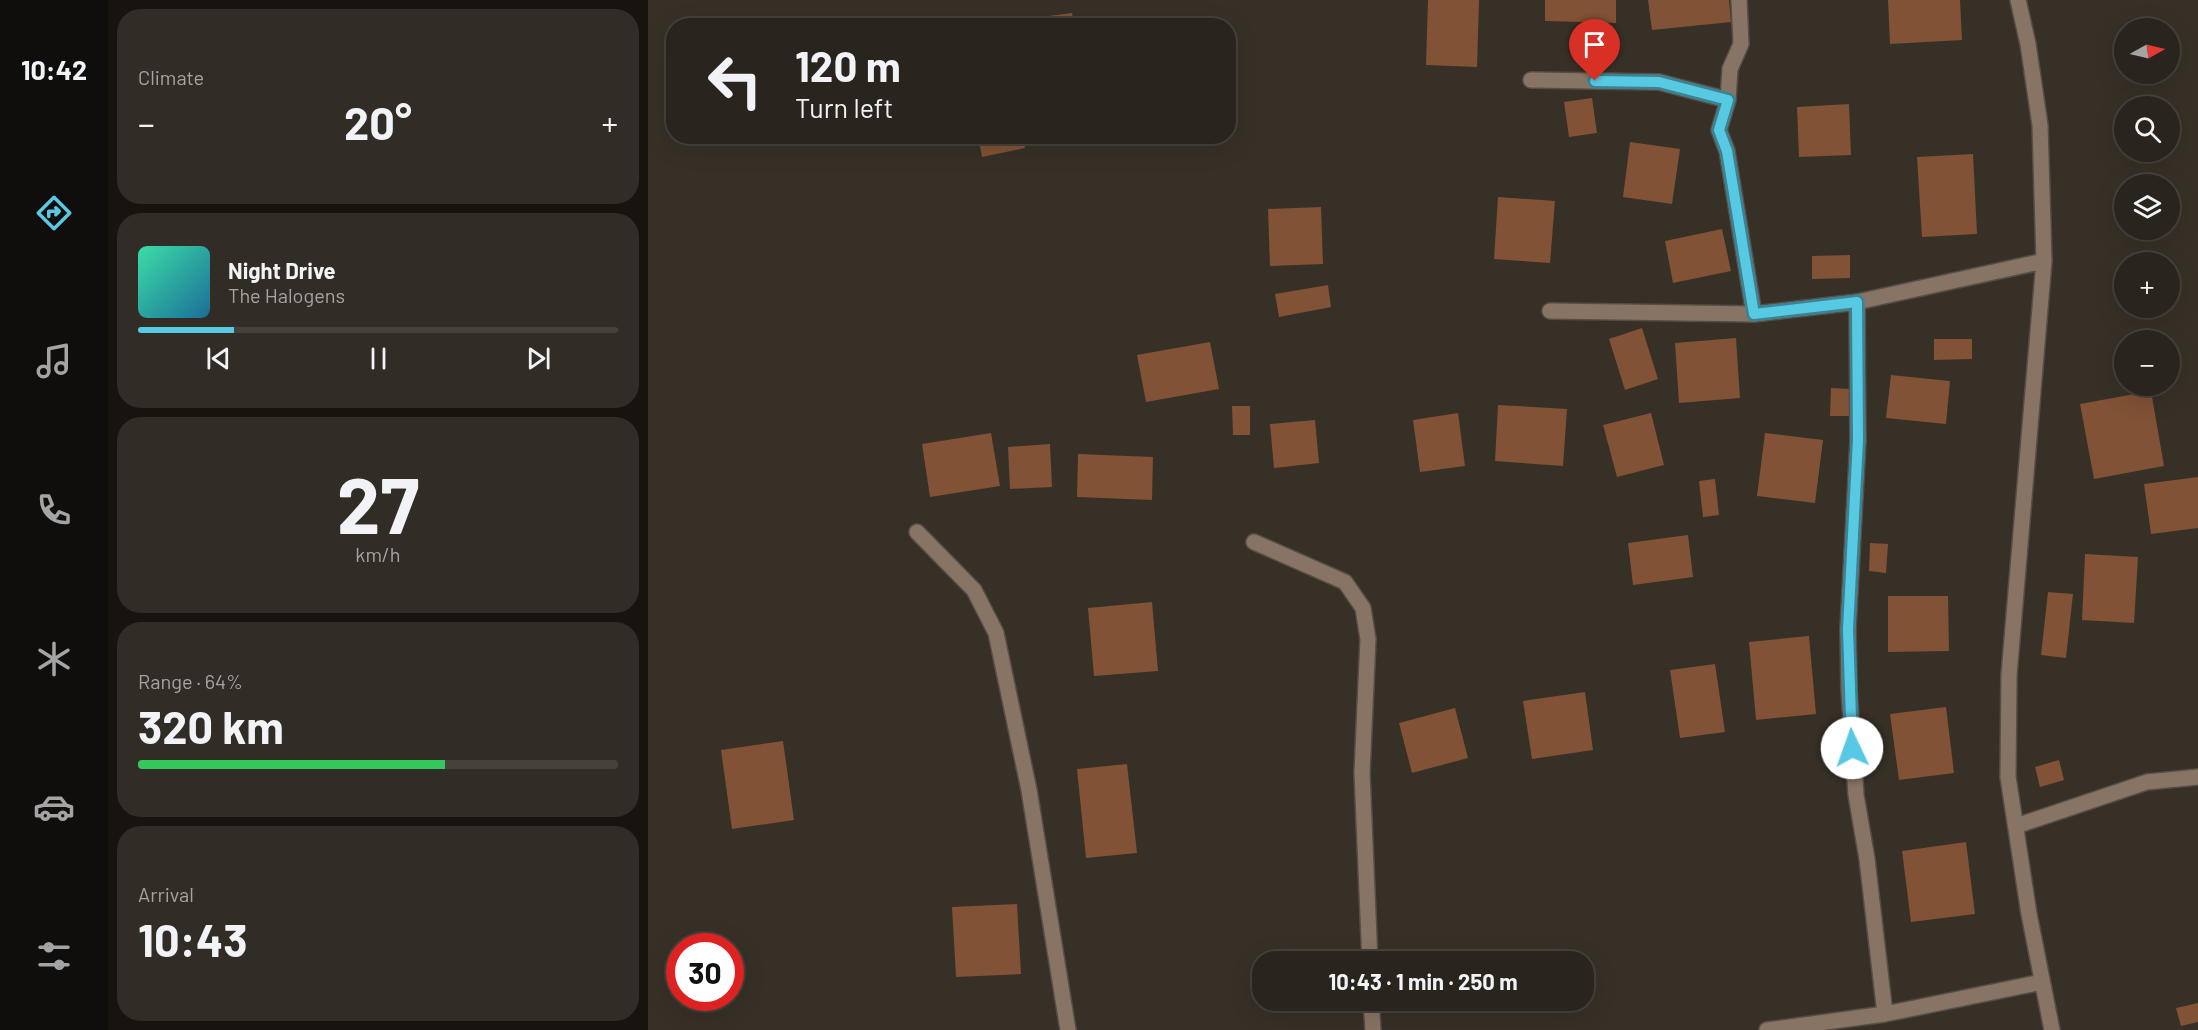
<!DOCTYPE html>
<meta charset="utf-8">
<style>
body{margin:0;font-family:Barlow,sans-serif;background:#312c26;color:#f1f3f6;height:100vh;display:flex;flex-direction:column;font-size:22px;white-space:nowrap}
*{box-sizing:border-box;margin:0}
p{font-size:20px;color:#a5a4a4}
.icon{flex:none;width:33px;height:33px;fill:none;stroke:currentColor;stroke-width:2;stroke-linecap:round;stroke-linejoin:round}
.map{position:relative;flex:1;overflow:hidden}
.side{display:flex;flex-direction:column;gap:9px;padding:9px;background:#171410;width:540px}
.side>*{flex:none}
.top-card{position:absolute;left:18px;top:18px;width:570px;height:126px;border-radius:24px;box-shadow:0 6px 24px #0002,0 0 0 2px #45413b;background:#29241d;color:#f1f3f6;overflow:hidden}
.needle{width:39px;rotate:82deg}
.fabs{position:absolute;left:1466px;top:18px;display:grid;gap:12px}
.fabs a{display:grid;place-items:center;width:66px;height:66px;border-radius:50%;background:#29241d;box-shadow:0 6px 24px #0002,0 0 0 2px #45413b;font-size:30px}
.speed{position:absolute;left:18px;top:933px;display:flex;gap:12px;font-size:30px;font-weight:700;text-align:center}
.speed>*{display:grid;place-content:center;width:78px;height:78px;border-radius:50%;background:#29241d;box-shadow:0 6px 24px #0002,0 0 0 2px #45413b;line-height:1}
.speed .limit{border:9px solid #d22;background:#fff;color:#111}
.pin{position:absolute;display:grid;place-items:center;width:51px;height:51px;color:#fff;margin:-62px -26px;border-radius:50% 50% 50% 0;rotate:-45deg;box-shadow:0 0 6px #0007}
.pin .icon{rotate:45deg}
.me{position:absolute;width:66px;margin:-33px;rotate:357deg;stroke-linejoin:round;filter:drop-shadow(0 0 4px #0008)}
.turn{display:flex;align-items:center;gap:21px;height:126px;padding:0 30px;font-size:27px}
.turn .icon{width:78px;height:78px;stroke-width:2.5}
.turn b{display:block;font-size:42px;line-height:51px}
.big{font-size:45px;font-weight:700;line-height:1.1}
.side .widget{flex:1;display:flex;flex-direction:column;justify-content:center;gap:9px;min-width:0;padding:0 21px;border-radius:24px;background:#312c26}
.side .dial{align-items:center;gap:0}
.dial b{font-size:78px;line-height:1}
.song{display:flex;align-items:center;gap:18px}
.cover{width:72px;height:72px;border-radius:9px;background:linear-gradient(135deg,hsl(160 70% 55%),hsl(200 70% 35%))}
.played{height:6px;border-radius:3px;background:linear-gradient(90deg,#58c9e3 20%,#45413b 20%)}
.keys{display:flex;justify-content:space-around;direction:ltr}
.heat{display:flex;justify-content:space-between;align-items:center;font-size:33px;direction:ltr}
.charge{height:9px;border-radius:4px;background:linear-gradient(90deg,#34c759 64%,#45413b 0)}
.trip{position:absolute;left:604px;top:951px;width:342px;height:60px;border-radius:24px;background:#29241d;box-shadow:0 6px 24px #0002,0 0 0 2px #45413b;font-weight:700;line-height:60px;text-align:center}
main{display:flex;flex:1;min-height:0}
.dock{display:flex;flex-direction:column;width:108px;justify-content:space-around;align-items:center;background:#100e0c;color:#a5a4a4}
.dock .icon{width:42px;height:42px}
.dock .current{color:#58c9e3}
.dock b{font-size:27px;color:#f1f3f6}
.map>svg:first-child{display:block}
.building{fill:#815235}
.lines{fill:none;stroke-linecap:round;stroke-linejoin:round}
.minor-casing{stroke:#554e46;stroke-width:18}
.minor{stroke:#887464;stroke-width:15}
.route-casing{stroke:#398394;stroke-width:15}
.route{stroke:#58c9e3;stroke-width:10}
</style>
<main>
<nav class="dock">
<b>10:42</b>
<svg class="icon current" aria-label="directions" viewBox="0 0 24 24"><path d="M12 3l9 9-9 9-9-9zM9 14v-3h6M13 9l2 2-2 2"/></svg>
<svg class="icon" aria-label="music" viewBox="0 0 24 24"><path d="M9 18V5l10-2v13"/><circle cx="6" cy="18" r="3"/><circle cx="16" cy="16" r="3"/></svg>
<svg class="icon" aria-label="phone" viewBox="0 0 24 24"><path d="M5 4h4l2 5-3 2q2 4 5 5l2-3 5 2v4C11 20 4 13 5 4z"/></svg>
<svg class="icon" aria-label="climate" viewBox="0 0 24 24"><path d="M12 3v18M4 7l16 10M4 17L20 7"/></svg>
<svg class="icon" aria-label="car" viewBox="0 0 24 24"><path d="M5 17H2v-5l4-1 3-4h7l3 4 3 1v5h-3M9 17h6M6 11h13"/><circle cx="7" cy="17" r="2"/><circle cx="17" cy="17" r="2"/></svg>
<svg class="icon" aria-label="filters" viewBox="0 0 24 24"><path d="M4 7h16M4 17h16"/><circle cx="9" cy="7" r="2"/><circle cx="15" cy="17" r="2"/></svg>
</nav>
<section class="side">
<div class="widget"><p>Climate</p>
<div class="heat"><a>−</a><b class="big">20°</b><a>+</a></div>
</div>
<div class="widget">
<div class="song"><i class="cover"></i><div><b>Night Drive</b><p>The Halogens</p></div></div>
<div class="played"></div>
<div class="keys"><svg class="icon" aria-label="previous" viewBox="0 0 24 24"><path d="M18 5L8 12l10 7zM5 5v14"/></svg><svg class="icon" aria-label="pause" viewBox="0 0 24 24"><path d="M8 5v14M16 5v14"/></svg><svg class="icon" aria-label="next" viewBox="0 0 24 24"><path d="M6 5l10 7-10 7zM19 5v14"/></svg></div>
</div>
<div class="widget dial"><b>27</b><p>km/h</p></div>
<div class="widget"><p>Range · 64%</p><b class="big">320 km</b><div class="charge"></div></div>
<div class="widget"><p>Arrival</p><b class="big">10:43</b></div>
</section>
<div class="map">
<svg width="1550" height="1030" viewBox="0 0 1550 1030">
<rect width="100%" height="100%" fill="#373027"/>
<path class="building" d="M780,0H831L829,67L778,65Z
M897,0H968V23L897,21Z
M1000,0H1081L1083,22L1004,30Z
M1240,0H1312L1314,40L1242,44Z
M424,13L426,26H387L386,18Z
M944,98L949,133L921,137L916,102Z
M1201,104L1203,155L1151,157L1149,107Z
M330,136H375L377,148L334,157Z
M982,142L1032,149L1024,204L975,197Z
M1325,154L1329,234L1274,237L1269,157Z
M850,197L907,201L902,263L846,259Z
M673,207L675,264L622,266L620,209Z
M1074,229L1083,271L1025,283L1017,241Z
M1202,255V278L1164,279V256Z
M680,285L683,307L631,317L627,294Z
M994,328L1010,379L977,390L961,339Z
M1088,338L1092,398L1031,403L1027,343Z
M1286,339H1324V359L1286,360Z
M562,342L571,389L498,402L489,355Z
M1243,375L1302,381L1298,424L1238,418Z
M1183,388L1202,389L1201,416H1182Z
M1503,391L1516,466L1446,479L1432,404Z
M850,405L919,409L915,466L847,461Z
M584,406H602V435H585Z
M810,413L817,466L772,472L765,420Z
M1003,413L1016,465L969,477L955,425Z
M667,420L671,463L626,468L622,424Z
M343,433L352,486L282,497L274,444Z
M1117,433L1175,440L1167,503L1109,496Z
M402,444L404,487L362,489L360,447Z
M430,454L505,457L504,500L429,497Z
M1550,477V528L1503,534L1496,484Z
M1067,479L1071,515L1055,517L1051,481Z
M1040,535L1045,577L985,585L980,543Z
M1222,543L1240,544L1238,573L1221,571Z
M1437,554L1490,557L1486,623L1434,620Z
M1400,592L1425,594L1418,658L1393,655Z
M1240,596H1300L1301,651L1240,652Z
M504,602L510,671L446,676L440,608Z
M1161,636L1168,714L1108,720L1101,642Z
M1067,664L1077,732L1032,738L1022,670Z
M937,692L945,750L884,759L875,701Z
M1298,707L1306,773L1251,780L1242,714Z
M807,708L820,758L764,773L751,723Z
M135,741L146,820L84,829L73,750Z
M1411,760L1416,780L1392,787L1387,767Z
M479,764L489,853L438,858L429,769Z
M1318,842L1327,914L1263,922L1254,851Z
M369,904L373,974L308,977L304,907Z
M1550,1003V1022L1533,1026L1528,1008Z"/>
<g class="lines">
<g class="minor-casing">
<path id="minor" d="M1370,0L1380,44L1392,125L1396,261L1361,675L1360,777L1381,914L1404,1030
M883,80L1011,82L1080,100L1071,130L1079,151L1106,314
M1080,100L1082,69L1093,44L1091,0
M1209,302L1210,440L1200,629L1201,690L1208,795L1219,859L1237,1014
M902,311L1106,314L1209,302L1396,261
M269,532L326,590L348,633L381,790L420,1030
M606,542L697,582L715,608L720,639L714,773L722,962
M1368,826L1499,782L1550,777
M723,1000L725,1030
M1119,1030L1237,1014L1394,982"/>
</g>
<use href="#minor" class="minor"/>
</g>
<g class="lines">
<g class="route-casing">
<path id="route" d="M947,81L1011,82L1080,100L1071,130L1079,151L1106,314L1209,302L1210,440L1200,629L1204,748"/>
</g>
<use href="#route" class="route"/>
</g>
</svg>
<div class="fabs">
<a><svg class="needle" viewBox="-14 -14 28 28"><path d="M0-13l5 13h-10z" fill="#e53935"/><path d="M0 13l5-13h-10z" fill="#a5a4a4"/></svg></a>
<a><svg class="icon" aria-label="search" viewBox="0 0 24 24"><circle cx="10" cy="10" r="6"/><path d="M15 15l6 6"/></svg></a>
<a><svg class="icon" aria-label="layers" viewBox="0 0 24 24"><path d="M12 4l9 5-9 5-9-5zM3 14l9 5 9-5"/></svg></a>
<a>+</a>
<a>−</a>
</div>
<div class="speed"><div class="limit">30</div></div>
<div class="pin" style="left:947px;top:81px;background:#d93025"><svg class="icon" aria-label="arrive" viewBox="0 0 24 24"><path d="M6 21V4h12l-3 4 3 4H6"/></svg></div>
<svg class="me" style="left:1204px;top:748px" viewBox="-20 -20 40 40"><circle r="19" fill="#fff"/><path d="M0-13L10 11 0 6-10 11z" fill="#58c9e3"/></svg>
<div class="trip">10:43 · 1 min · 250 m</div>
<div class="top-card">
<div class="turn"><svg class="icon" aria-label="left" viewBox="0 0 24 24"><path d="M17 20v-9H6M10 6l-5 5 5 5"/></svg><div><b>120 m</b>Turn left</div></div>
</div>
</div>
</main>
